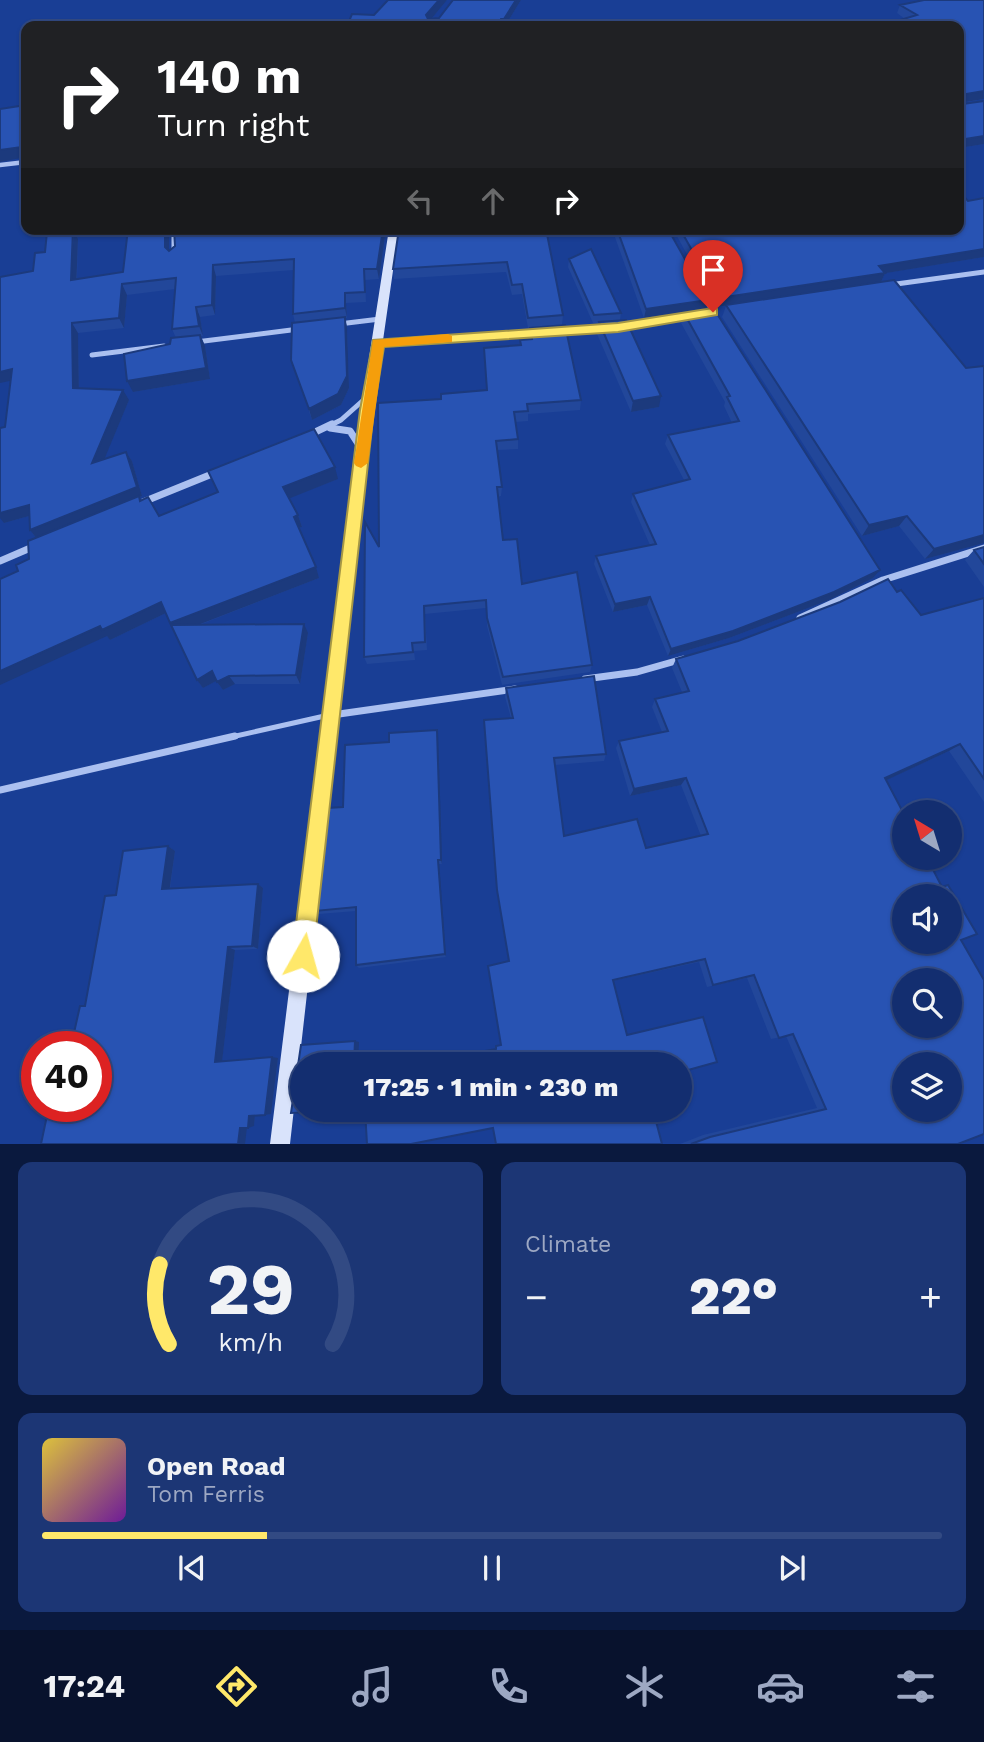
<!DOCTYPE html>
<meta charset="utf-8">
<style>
body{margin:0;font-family:"Work Sans",sans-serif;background:#1c3675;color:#f1f3f6;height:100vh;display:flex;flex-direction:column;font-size:26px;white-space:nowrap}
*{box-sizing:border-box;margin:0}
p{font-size:23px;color:#9da8c3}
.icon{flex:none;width:38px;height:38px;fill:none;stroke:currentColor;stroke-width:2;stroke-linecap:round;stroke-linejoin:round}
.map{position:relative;height:1144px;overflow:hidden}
.drawer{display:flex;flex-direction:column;gap:18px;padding:18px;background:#0a193e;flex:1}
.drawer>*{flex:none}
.banner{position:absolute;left:21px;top:21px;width:943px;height:214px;border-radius:14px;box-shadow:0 2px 5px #0004,0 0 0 2px #324a83;background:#202124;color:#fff;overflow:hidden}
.needle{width:46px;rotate:322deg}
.tools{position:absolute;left:892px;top:800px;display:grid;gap:14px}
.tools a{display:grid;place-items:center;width:70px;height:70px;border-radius:50%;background:#132e70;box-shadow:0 2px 5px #0004,0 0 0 2px #324a83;font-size:35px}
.speed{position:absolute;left:21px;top:1031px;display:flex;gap:14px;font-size:35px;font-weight:700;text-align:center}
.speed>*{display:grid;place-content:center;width:91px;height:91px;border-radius:50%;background:#132e70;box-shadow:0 2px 5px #0004,0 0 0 2px #324a83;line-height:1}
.speed .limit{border:10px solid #d22;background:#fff;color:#111}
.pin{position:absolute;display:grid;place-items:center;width:60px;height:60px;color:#fff;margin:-72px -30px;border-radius:50% 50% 50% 0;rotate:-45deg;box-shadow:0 0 7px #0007}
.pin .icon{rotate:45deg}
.me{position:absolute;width:77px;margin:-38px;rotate:7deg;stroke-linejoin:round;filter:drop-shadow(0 0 5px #0008)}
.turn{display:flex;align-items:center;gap:24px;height:147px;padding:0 21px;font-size:32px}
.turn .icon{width:91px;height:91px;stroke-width:2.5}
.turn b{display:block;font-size:49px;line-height:60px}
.lanes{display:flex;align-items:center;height:66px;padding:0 21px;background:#0003;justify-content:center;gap:35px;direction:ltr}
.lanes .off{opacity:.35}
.big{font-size:52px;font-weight:800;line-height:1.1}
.drawer .tile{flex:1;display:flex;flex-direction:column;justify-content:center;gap:10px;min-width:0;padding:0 24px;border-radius:14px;background:#1c3675}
.drawer .dial{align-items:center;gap:0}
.dial svg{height:182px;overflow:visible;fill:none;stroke:#324a83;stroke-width:7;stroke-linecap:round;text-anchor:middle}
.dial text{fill:#f1f3f6;stroke:none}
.song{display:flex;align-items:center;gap:21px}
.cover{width:84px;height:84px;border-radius:10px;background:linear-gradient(135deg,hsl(50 70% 55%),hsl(280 70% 35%))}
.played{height:7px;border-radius:4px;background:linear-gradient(90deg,#ffe86a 25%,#324a83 25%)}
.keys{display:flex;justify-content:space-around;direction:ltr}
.heat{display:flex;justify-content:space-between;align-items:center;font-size:38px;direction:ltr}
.drawer .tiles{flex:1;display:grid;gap:18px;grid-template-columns:1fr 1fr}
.tile:last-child{grid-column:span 2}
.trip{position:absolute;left:290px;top:1052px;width:402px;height:70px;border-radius:35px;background:#132e70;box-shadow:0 2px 5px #0004,0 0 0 2px #324a83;font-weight:800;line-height:70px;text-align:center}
.tabs{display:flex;height:112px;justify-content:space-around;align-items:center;background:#08122d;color:#9da8c3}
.tabs .icon{width:49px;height:49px}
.tabs .active{color:#ffe86a}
.tabs b{font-size:32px;color:#f1f3f6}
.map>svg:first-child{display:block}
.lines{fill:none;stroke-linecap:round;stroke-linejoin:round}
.lane-far1{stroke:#abc0f0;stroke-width:5}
.lane{stroke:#abc0f0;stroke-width:7}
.street-far2{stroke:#abc0f0;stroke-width:4.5}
.street-far1{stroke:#abc0f0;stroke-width:5}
.street{stroke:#abc0f0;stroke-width:7}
.secondary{fill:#d9e3fb;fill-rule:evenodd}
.wall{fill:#22479a}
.shaded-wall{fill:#1c3a7d}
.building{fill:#2853b3;stroke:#1c3a7d;stroke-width:2;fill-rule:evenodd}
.route{fill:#ffe86a;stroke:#a69745;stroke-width:2}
.slow{fill:#f59e0b}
</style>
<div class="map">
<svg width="984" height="1144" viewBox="0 0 984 1144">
<rect width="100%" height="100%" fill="#193e95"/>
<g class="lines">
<path class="lane-far1" d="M227,738L329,715"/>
<path class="lane" d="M0,790L235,736"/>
<path class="street-far2" d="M0,165L26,162"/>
<path class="street-far1" d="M174,229V256
M889,285L984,272
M703,294L716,317
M339,324L380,319
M619,327L691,316
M560,331L608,328
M196,342L299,329
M378,343L538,333
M92,355L164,346
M329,426L341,420L368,396"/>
<path class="street" d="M330,428L350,431L361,448
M309,435L332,424
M143,502L217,472
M0,561L35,546
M800,618L883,580L984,548
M585,679L637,672L683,659
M332,715L515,689"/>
<path class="secondary" d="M389,229H399L373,410L290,1144H270L361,410Z"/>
</g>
<path class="wall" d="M388,0H447L431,19L521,0L505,26H347L374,15Z
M984,0V99L962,103L963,104L984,101V144L959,148L905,19L897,13L900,5Z
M984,198V257L885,273L881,282L966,368L984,543L925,559L899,526L862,536L722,317L726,306L716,307L673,229H959L968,201Z
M74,229L78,239L77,279L123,272L169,229V250L386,229L379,279L365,280L366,302L346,303L347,318H345L347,328L349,388L341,405L312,420L291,360L295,323L293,314L294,270L216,276L215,315L200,317L203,336H201L205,346L210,379L133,392L176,338L172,329L175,289L127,295L124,328L78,333L79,388L129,400L104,459L126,452L132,461L142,496L139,497L142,500L159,516L338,479L289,498L298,515L302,527L298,528L319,578L199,625L308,633L300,684H235L223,690L216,681L203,688L197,680L166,613L110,640L107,636L18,571L29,559L36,538L30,530L29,516L4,523L5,427L33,271L45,252Z
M546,229L563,315L562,325L528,328L522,294L512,295L506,272L394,279L393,269Z
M612,229H668L705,309L644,318Z
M569,259L621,313L620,320L659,407L631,412L597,334L599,323H593L568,267Z
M684,313L880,570L873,578L829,600L729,638L668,656L647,605L613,612L594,564L596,556L650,545L631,502L633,494L684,480L665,444L668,435L732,423L724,406L725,402L681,323Z
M530,328L581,400L580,410L528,414V421L515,422L518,439V449L497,450L502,487L501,496L498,497L503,540L522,584L592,665L590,672L502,685L487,626L486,608L425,614L427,650L414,651L415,660L367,664L364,657L379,547L441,399L487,391L484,348L520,345V340L530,339Z
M984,547V587L965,560L974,550Z
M897,592L921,615L984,598V802L949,751L886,780L961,940L958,1144H680L703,1135L817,1108L786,1036L771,1039L747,978L707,987L699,962L613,981L627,1035L717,1062L496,1049L501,1045L509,961L497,894L484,728L511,718L505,697L506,688L606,754L604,761L555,765L564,836L646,848L701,836L681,785L630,796L616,748L619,741L662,732L652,707L655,699L682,692L672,668L676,659Z
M438,737L442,864H439L446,957L359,968L356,965V911L319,914L315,911L343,807L389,742Z
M168,846L175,851L170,889L258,884L263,888L258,949L235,950L222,1061L278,1058L271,1114L255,1116L254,1126L96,1106L85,1006L116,895Z"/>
<path class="shaded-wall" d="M439,0H447L427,24L426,15Z
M516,0H521L505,26H504V19Z
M984,91V99L959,103V99L961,95Z
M984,136V144L959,148V140Z
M22,142H26V157L0,162V150Z
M74,229L78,239L76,290L71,280Z
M165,229H169V257L165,247Z
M383,229H386L379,279L377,269Z
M984,249V257L874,275L879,266Z
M213,265L216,276L215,315L212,305Z
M885,273L881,282L716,307L719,298Z
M122,284L127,295L124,328L119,318Z
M345,293L346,303L347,318L345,308Z
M708,300L705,309L644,318L646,309Z
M196,307L200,317L203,336L199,326Z
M345,317L347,328L349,388L341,405L312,420L309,409Z
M72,323L78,333L79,398L73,388Z
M200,335L205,346L210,379L133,392L127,381Z
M12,369L19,379L0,383V372Z
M123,390L129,400L99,472L92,463Z
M661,396L659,407L631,412L633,401Z
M126,452L132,461L142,496L139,497L146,508L37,539L30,530Z
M335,467L338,479L288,499L283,487Z
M29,505L36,514L4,523L0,518V513Z
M298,515L302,527L298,528L294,517Z
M907,516L899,526L862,536L869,525Z
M984,535V543L925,559L934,549Z
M316,567L319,578L177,633L170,623Z
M880,570L873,578L829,600L729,638L668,656L671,649Z
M650,597L647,605L613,612L615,604Z
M161,602L168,612L110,640L107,636L0,685V671L100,626Z
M304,624L308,633L300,684L296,675Z
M212,671L218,680L203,688L197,680Z
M229,676L235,684L223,690L217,682Z
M437,730L438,737L442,864L441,860Z
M960,744L949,751L876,785L885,778Z
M686,778L681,785L630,796L634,789Z
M168,846L175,851L169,893L162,889Z
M438,860L439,864L446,957L445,954Z
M258,884L263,888L258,949L252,946Z
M228,947L235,950L222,1062H215Z
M355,1041L359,1042L358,1064H354Z
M272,1057L278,1058L271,1114L265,1115Z
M255,1115L254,1126L248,1128L249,1116Z
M247,1127L245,1144H238L240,1128Z"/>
<path class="building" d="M388,0H439L426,15L428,19L439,18L453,0H516L504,19H501L497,25L489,24L488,26H347L352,14L374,15Z
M924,0H984V91L961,95L959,100V26H880L917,15L900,5Z
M959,101L963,104L984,101V136L959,140Z
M26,105V142H22V147L0,150V109Z
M959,191L968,201L984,198V249L879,266L885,273L719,298L680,229H959Z
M68,229H73L71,280L123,272L128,229H165V247L169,251L175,246L174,229H383L377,269H364L365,292L345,293V308L293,314L294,259L213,265L212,305L196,307L199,326L172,329L176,278L122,284L119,318L72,323L73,388L123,390L92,463L126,452L137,487L30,530L29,505L0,513V428L5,427L12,369L0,372V277L33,271L35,253L45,252L47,232Z
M399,229H546L563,315L528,318L522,284L512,285L507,262L393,269Z
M617,229H668L708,300L646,309Z
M591,249L621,313L594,315L569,259Z
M894,280L966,368L984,366V535L934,549L907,516L869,525L726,305Z
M714,309L880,570L834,592L733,631L671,649L650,597L615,604L596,556L656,544L633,494L690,479L668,435L739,421L727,397L730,396L684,313Z
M345,317L347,376L338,394L309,409L291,360L292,323Z
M626,320L661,396L633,401L599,322Z
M565,325L581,400L527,404L528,411L514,412L518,439L496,441L502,487H497L503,540L517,539L522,584L577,572L592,665L503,677L487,618L486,600L424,606L425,642L412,643L413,652L364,657L365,522L379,547L378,403L441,399V394L487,390L484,348L521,345L520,340L532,339L530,328Z
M200,335L206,368L127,381L124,354L170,344L171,338Z
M314,429L335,467L283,487L298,515L294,517L316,567L170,623L161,602L102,630L100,626L0,671V579L18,571L16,565L29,559L28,541L139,496L140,501L148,497L159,516L218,492L208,471Z
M984,547V564L974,550Z
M888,579L897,592L901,590L921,615L984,598V779L960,744L885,778L905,816V858H927L942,887L948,885L977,934L961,940L984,980V1134L958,1144H691L710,1137L826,1109L793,1034L779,1038L754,975L713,985L705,959L613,980L627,1035L703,1017L717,1062L681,1072V1064H414L496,1049V1046L501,1045L488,966L509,961L497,890L484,720L513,718L506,688L594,676L606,754L554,758L564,836L637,819L646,848L708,834L686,778L634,789L619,741L668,731L655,699L689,691L676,659L738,641L840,602ZM905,896H950V942H905ZM905,980H950V1026H905ZM905,1064H950V1110H905Z
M304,624L296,675L229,676L217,682L212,671L197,680L171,625Z
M437,730L441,860H438L445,954L356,965V907L315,911L327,808L343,807L345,745L389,742V733Z
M168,846L162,889L258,884L252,946L228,947L215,1062L272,1057L265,1115L249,1116L248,1128H240L238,1144H41L49,1106H96V1046H71L80,1006H85L105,896L116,895L123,851Z
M355,1041L354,1064H303V1110H351L291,1113L301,1045Z
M365,1110H653L662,1144H496L493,1128L411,1144H367Z"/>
<path class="route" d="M713,308L717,309V315L618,332L384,347L374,410L313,956L310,963L303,966L295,963L292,956L360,410L373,340L618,323Z"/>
<path class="slow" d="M448,334L452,336V342L384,347L368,463L361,468L356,466L354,463L373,340Z"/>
</svg>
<div class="tools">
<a><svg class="needle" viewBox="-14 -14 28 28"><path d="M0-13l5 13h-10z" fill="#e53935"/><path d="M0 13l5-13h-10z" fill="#9da8c3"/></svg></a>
<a><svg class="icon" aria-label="sound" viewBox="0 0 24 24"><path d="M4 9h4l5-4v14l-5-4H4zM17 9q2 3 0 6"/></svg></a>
<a><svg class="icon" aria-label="search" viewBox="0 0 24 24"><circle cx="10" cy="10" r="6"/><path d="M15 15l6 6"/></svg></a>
<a><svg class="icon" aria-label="layers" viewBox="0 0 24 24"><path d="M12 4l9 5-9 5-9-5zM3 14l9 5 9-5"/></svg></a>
</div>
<div class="speed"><div class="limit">40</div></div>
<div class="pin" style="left:713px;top:312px;background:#d93025"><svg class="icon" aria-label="arrive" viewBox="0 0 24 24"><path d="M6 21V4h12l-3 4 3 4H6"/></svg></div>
<svg class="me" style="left:303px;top:956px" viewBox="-20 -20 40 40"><circle r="19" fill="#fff"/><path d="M0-13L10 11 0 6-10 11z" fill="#ffe86a"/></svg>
<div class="trip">17:25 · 1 min · 230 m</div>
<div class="banner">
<div class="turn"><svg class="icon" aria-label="right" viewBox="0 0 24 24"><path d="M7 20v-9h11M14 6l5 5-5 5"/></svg><div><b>140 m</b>Turn right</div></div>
<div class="lanes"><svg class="icon off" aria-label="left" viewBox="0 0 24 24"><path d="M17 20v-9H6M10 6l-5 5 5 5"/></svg><svg class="icon off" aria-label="ahead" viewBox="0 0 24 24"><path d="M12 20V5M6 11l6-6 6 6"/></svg><svg class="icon" aria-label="right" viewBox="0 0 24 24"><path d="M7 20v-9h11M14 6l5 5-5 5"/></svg></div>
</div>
</div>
<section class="drawer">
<div class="tiles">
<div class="tile dial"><svg viewBox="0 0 100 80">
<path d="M14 69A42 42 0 1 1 86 69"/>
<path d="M14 69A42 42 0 0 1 10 34" stroke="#ffe86a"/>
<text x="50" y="56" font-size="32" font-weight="700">29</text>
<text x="50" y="72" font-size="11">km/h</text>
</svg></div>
<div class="tile"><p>Climate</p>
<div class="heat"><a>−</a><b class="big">22°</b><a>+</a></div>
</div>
<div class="tile">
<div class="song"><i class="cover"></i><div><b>Open Road</b><p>Tom Ferris</p></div></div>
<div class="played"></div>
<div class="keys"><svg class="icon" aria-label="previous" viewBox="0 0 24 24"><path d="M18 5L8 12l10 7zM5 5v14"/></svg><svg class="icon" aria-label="pause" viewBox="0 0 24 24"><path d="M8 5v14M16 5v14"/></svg><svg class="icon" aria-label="next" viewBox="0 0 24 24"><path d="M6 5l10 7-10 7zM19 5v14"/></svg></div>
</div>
</div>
</section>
<nav class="tabs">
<b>17:24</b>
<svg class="icon active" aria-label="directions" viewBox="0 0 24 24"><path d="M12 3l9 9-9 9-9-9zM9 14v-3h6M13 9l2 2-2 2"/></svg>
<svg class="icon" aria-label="music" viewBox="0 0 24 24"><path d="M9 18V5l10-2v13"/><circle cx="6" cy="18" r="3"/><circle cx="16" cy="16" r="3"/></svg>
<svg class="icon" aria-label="phone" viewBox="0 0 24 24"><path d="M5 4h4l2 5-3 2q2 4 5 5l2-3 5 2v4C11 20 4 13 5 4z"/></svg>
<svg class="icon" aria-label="climate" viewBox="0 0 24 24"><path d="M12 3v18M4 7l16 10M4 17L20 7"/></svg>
<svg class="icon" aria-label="car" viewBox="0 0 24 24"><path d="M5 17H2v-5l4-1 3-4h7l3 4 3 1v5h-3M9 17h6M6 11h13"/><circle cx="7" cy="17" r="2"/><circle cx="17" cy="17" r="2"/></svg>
<svg class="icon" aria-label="filters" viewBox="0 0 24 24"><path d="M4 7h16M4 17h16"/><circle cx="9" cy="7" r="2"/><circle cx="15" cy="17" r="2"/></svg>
</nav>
